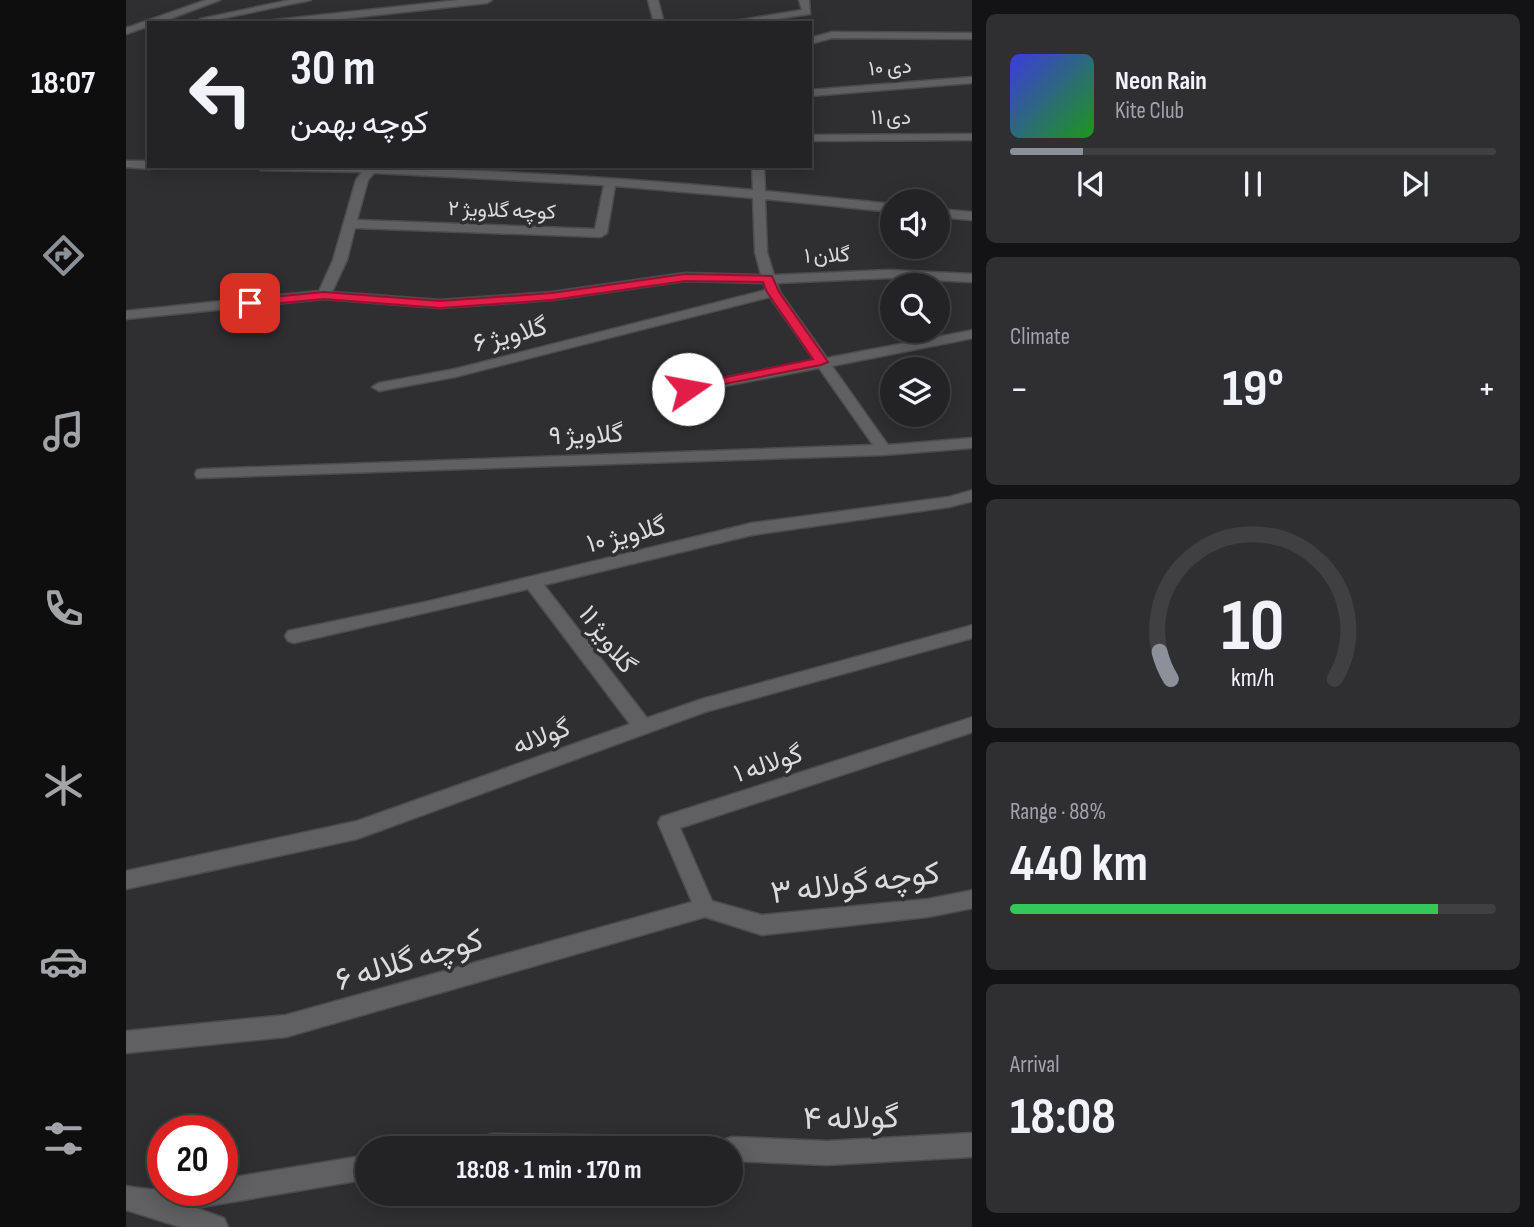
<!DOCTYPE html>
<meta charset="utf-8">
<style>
body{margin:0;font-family:"Sofia Sans Condensed",Vazirmatn,sans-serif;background:#2f2f32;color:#f1f3f6;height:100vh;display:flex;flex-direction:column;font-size:26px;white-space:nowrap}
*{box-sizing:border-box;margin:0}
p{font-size:23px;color:#a3a4a7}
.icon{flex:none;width:38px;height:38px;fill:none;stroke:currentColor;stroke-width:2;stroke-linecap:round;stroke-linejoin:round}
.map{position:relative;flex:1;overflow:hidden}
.drawer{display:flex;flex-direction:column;gap:14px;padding:14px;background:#131315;width:562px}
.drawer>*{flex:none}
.banner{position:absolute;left:21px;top:21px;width:665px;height:147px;border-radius:0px;box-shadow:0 4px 18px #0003,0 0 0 2px #404043;background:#232326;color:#f1f3f6;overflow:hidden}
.tools{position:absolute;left:754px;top:189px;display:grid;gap:14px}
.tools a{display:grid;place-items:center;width:70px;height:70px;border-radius:50%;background:#232326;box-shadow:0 4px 18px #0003,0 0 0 2px #404043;font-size:35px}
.speed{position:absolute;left:21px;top:1115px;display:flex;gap:14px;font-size:35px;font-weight:700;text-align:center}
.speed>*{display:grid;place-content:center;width:91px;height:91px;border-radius:50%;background:#232326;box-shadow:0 4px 18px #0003,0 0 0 2px #404043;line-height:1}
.speed .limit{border:10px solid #d22;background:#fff;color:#111}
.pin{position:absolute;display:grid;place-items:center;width:60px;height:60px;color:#fff;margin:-30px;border-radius:14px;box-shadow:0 4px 10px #0006}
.me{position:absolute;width:77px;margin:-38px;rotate:78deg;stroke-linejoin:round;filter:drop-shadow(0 0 5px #0008)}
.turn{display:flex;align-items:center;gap:24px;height:147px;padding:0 28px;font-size:32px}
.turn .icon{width:91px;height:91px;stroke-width:2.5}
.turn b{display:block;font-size:49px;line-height:60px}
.big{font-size:52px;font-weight:700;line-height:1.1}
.drawer .card{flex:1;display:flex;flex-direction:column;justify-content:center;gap:10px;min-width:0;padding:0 24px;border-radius:10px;background:#2f2f32}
.drawer .dial{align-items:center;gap:0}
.dial svg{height:182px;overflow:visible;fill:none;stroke:#404043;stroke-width:7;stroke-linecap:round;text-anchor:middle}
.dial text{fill:#f1f3f6;stroke:none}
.song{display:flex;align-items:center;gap:21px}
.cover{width:84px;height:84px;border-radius:10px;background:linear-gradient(135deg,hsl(240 70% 55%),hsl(120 70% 35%))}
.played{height:7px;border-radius:4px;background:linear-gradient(90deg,#8c9099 15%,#404043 15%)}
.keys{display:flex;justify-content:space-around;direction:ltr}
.heat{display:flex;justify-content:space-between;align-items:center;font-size:38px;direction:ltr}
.charge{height:10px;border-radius:5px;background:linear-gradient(90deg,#34c759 88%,#404043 0)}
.trip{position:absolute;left:229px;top:1136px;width:388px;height:70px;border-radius:35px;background:#232326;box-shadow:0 4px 18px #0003,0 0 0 2px #404043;font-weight:700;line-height:70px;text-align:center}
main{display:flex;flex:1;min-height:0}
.tabs{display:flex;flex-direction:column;width:126px;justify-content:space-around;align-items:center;background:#0e0e0f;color:#a3a4a7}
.tabs .icon{width:49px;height:49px}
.tabs .on{color:#8c9099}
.tabs b{font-size:32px;color:#f1f3f6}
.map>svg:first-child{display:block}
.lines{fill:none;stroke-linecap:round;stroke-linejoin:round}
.minor-casing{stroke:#4b4b4d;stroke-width:3}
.minor{fill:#606062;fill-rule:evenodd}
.route{fill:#e11d48;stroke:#92132f;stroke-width:2}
.labels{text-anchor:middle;stroke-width:7;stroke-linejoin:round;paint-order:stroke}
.far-street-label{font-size:21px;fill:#dbdbdd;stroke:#2f2f32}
.street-label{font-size:26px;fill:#dbdbdd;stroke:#2f2f32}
.near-street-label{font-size:32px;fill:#dbdbdd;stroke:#2f2f32}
</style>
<main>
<nav class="tabs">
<b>18:07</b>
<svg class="icon on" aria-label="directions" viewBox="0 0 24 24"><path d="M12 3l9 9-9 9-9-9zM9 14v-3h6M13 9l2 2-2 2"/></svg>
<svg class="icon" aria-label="music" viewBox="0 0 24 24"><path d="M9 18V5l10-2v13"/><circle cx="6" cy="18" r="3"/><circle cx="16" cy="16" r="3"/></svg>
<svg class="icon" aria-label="phone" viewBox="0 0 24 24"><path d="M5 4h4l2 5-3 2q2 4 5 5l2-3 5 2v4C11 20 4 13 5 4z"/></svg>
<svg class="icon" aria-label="climate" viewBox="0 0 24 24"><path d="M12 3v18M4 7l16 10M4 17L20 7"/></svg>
<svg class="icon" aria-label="car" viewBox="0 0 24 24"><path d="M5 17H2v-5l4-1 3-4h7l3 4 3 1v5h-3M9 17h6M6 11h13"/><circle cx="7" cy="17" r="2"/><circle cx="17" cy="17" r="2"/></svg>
<svg class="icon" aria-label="filters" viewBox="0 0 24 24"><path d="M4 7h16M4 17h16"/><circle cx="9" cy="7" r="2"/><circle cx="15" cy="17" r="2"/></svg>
</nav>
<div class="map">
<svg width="847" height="1227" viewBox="0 0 847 1227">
<rect width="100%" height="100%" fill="#2f2f32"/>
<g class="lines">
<g class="minor-casing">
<path id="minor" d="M80,0H94L33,23H23V26L0,34V28Z
M164,0H185L79,22L74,19Z
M334,0H366L361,3L178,23H143L148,20Z
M522,0H532L538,23H528Z
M673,0H683L684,14L625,23H596L676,10Z
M706,32L847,33V39L706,38L684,44V38Z
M847,77V83L684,96V90Z
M847,134V140L684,141V135Z
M0,161H23V166H28L23,169L0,167Z
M129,166C296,166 461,174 627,190L626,166H638L639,191L766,204V212L639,199L641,252L648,275L763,270L847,274V282L763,278L651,283L654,292L701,358L847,330V338L706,366L762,445L847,438V448L758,455L71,478L69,474L71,470L77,469L747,445L693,368L562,393L557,392L555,389L557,386L562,385L688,360L644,297L329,377L253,391L246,387L253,383L329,369L640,290L638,283L559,281L426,300L314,308L198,299L0,319V311L193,291L207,260L230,180L236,172L135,170ZM248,173L478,185L469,229L231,220L242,180ZM489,186L627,198L629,252L635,275L559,273L426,292L314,300L206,292L221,260L229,228L475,237L481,233Z
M812,209L847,212V220L812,217Z
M847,490V501L823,507L626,535L418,585L521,718L576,699L847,625V638L579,712L231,839L0,889V871L231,821L504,724L402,589L168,643L162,641L159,636L162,631L304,601L626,523L823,497Z
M847,717V732L554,828L586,901L636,915L802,899L847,890V908L802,917L636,935L579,917L160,1037L0,1053V1031L160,1015L566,902L532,823L535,817Z
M847,1133V1157L701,1165L606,1161V1148H594L597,1140L606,1137L701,1141Z
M367,1134L530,1136L539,1139L542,1148H342L345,1139Z
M242,1155V1179L70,1208L98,1218L102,1227H54L0,1210V1186C32,1192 62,1190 96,1190V1179Z"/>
</g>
<use href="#minor" class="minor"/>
</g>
<path class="route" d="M559,274L646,276L653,292L702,362L695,365L557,392L555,389L562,385L687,359L641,292L637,282L559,281L426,300L314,308L198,299L124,306L117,303L124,299L198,292L314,301L426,293Z"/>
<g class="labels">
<g class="far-street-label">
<text transform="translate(764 67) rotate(-4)" y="7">دی ۱۰</text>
<text x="765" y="124">دی ۱۱</text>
<text transform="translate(376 210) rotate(2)" y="7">کوچه گلاویژ ۲</text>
<text transform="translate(701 255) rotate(-2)" y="7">گلان ۱</text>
</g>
<g class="street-label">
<text transform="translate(384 334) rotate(-14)" y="9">گلاویژ ۶</text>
<text transform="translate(460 434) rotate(-2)" y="9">گلاویژ ۹</text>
<text transform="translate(500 534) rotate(-14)" y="9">گلاویژ ۱۰</text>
<text transform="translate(482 639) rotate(53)" y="9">گلاویژ ۱۱</text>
<text transform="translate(415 736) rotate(-20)" y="9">گولاله</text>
<text transform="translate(642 763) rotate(-18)" y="9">گولاله ۱</text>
</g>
<g class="near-street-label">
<text transform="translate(729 882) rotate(-7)" y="11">کوچه گولاله ۳</text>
<text transform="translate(283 959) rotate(-16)" y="11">کوچه گلاله ۶</text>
<text transform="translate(725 1117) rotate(-1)" y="11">گولاله ۴</text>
</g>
</g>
</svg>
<div class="tools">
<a><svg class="icon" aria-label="sound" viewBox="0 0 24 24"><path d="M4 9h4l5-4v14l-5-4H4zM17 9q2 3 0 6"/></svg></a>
<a><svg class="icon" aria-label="search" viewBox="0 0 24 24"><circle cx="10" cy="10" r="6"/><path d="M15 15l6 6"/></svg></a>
<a><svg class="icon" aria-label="layers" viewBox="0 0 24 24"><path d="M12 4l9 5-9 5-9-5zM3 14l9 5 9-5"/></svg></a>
</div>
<div class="speed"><div class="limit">20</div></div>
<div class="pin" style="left:124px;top:303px;background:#d93025"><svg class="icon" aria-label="arrive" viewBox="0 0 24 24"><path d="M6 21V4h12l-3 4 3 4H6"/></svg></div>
<svg class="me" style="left:562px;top:389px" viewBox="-20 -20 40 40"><circle r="19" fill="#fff"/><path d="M0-13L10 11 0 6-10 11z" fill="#e11d48"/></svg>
<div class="trip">18:08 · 1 min · 170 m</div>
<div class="banner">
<div class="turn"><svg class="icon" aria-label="left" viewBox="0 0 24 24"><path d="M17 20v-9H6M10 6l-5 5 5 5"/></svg><div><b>30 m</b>کوچه بهمن</div></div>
</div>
</div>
<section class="drawer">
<div class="card">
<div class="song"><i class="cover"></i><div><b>Neon Rain</b><p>Kite Club</p></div></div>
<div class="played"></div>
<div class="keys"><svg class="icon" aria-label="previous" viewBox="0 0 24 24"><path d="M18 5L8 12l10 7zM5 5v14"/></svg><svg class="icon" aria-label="pause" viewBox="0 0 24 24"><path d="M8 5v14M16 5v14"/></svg><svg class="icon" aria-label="next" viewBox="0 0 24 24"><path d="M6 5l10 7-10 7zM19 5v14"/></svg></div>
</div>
<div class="card"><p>Climate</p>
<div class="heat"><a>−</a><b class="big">19°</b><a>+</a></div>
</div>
<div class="card dial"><svg viewBox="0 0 100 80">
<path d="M14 69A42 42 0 1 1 86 69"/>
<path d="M14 69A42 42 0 0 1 9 57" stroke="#8c9099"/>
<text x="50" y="56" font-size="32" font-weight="700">10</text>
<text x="50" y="72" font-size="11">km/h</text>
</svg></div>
<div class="card"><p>Range · 88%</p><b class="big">440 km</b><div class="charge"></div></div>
<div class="card"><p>Arrival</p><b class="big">18:08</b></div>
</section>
</main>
